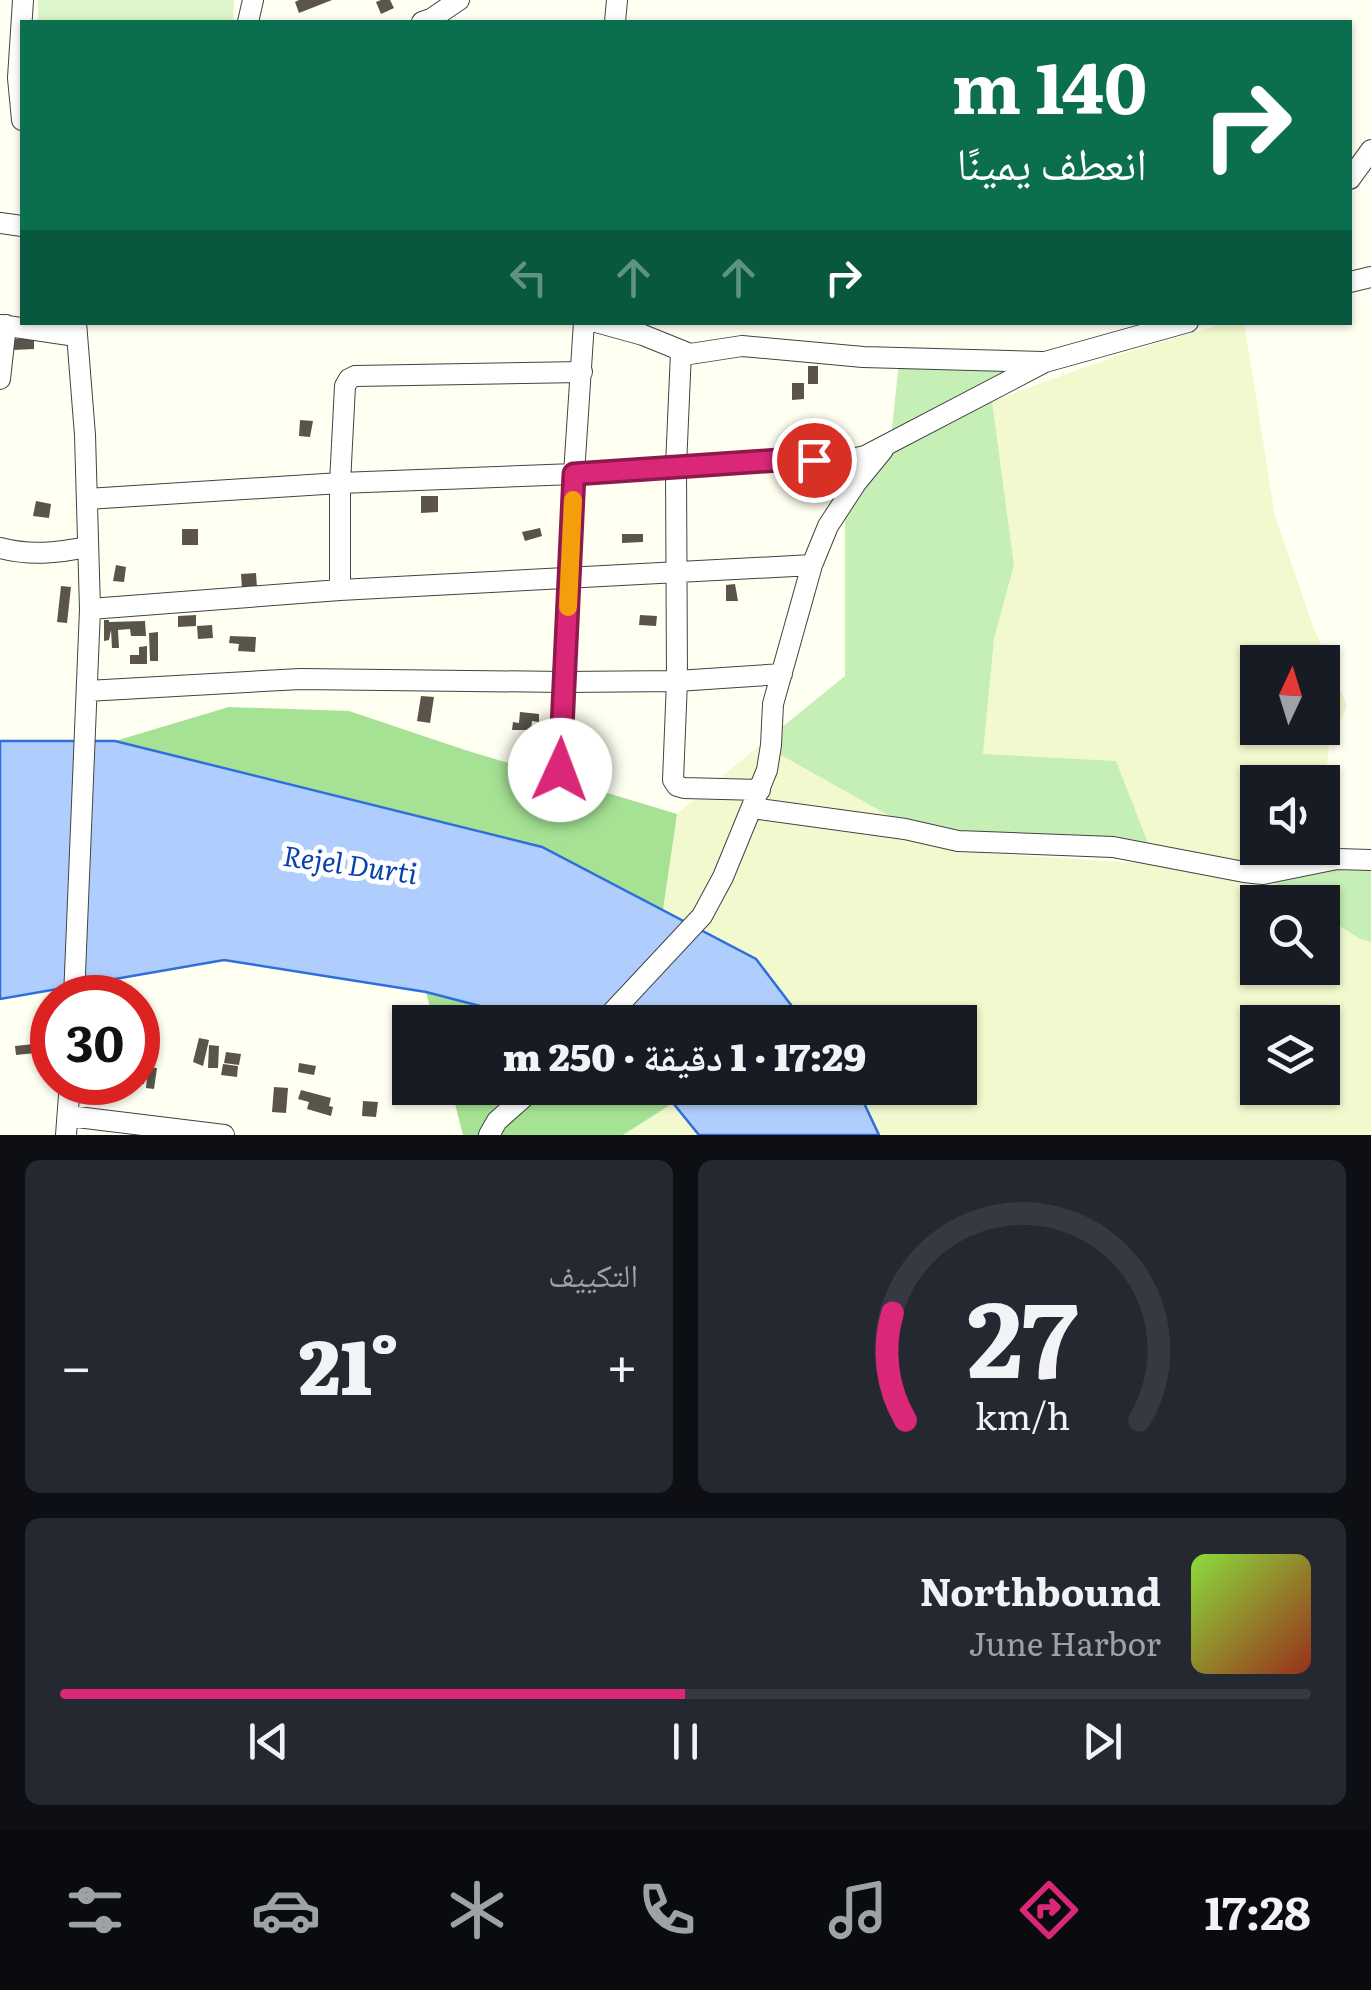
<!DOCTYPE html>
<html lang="ar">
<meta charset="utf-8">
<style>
body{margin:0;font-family:Literata,"Noto Naskh Arabic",serif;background:#242831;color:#f1f3f6;direction:rtl;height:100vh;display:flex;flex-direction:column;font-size:38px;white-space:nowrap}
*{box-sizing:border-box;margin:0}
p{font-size:32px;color:#9ea1a6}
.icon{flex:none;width:55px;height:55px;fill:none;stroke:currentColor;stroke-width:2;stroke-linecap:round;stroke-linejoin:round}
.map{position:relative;height:1135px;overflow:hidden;direction:ltr}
.sheet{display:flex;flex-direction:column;gap:25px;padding:25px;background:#0d0f14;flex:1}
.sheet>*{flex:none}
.top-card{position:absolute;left:20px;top:20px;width:1332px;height:305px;border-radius:0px;box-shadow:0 2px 8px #0004;direction:rtl;background:#0b6e4f;color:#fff;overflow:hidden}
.needle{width:65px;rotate:4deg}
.tools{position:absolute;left:1240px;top:645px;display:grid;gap:20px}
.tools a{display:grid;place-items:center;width:100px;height:100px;border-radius:0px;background:#171b24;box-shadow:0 2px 8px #0004;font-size:50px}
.speed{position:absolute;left:30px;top:975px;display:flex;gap:20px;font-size:50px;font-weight:700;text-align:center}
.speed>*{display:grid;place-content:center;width:130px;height:130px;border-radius:50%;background:#171b24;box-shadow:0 2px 8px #0004;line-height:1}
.speed .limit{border:15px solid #d22;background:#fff;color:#111}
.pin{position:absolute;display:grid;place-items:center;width:85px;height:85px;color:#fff;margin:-42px;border:5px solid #fff;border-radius:50%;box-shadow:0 2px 10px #0007}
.me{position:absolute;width:110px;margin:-55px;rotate:2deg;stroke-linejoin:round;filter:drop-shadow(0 0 8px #0008)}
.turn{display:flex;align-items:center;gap:35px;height:210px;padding:0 40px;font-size:45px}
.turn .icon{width:130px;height:130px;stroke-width:2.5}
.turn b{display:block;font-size:70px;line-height:85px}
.lanes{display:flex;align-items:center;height:95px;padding:0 40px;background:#0003;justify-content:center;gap:50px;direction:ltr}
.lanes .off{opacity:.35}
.big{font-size:75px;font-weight:800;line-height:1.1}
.sheet .widget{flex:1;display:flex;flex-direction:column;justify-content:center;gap:15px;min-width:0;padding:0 35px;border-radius:15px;background:#242831}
.sheet .dial{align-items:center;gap:0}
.dial svg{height:260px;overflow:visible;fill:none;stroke:#363941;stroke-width:7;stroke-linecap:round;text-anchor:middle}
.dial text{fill:#f1f3f6;stroke:none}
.song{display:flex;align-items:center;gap:30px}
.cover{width:120px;height:120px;border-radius:15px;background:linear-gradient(135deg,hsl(90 70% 55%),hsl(10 70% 35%))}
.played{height:10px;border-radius:5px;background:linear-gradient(90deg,#db2777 50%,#363941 50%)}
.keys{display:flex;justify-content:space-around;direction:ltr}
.heat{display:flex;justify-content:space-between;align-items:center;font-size:55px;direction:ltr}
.sheet .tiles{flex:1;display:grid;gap:25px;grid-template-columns:1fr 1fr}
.widget:last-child{grid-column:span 2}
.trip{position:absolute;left:392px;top:1005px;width:585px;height:100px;border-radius:0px;background:#171b24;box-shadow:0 2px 8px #0004;font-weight:800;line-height:100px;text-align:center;direction:rtl}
.tab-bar{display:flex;height:160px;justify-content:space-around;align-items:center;background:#090b0e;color:#9ea1a6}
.tab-bar .icon{width:70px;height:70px}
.tab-bar .current{color:#db2777}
.tab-bar b{font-size:45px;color:#f1f3f6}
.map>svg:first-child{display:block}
.farmland{fill:#f3f9ce;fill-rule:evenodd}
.green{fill:#c6efb6}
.forest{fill:#a5e294}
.pitch{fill:#dcf5c9}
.water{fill:#b0cefd;stroke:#2f6fdd;stroke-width:2.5}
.building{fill:#5a544a}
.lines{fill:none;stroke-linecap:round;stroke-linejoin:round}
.minor-casing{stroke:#434343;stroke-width:22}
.minor{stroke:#fff;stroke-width:20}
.route-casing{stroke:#8e194d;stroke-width:25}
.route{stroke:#db2777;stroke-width:18}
.slow{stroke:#f59e0b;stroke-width:18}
.labels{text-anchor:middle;stroke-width:10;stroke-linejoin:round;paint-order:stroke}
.water-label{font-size:28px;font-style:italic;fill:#0941b1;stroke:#fff}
</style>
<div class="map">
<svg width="1371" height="1135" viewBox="0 0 1371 1135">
<rect width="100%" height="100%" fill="#fffff2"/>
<path class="farmland" d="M1226,323H1244L1275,516L1313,626L1347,706L1329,745L1323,805L1335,855L1265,868L1150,848L983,754L994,639L1014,565L992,401L1131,351ZM1258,662H1322V728H1258ZM1258,782H1322V848H1258Z
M761,744L952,851L1138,863L1266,878L1304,902H1258V968H1322L1323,915L1360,939L1371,942V1135H879L863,1101L852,1088H960V1022H804L756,959L663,910L677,814ZM1258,1022H1322V1088H1258Z
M673,1103L699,1135H623Z"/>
<path class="green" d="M899,362L1023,367L891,437Z
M992,401L1014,565L994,639L983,754L1116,761L1150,848L970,837L904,824L761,744L845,676V513L890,451Z
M1371,864V942L1360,939L1323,915L1322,902H1304L1266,878Z"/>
<path class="forest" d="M229,707L349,711L465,750L677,814L663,910L542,847L115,741Z
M426,992L507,1013L525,1022H434Z
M451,1088H644L673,1103L623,1135H463Z"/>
<path class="pitch" d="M38,0H234L233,22H38Z"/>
<path class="water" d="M0,741H115L542,847L756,959L804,1022H525L507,1013L426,992L224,960L0,999Z
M644,1088H852L863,1101L879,1135H699L673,1103Z"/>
<path class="building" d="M299,0H332L299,13L295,2Z
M381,0H390L394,8L381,14L376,2Z
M34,338V349L13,350V339Z
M808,366H818V384H808Z
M792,383H804V399L792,400Z
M300,420L313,421L310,437L299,436Z
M421,496H438V512L421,513Z
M36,501L51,504L49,518L33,516Z
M540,528L542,536L525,541L522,532Z
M182,529H198V545H182Z
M622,534H643V542L622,543Z
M116,565L126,567L124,582L113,581Z
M256,573L257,588L242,589L241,574Z
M735,584L738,601H726V585Z
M61,586L71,587L67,623L57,622Z
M196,615V626L178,627V616Z
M640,615L657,616L656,626L639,625Z
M104,620H109V622L145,621L146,636H131L130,629L118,630L119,648H112L111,630L109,640L104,641Z
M212,625L213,638L198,639L197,626Z
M158,632V661H150L149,633Z
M230,636L256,637L255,652L238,651L239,644L229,643Z
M147,646V664H130V655H139V647Z
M421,696L434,697L430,723L417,721Z
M520,712L539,714V722L532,721L531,730H512L513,722L519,723Z
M576,743L592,744L591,759L575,757Z
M199,1038L209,1040L203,1066L193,1062Z
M34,1044L35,1053L16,1055L15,1046Z
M209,1045L219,1046L218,1068H208Z
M226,1052L241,1054L239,1065L224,1063Z
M138,1063L147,1064L144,1084L138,1083Z
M299,1063L316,1066L314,1075L298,1072Z
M223,1064L238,1066L237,1077L221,1075Z
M148,1067L157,1068L154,1089L146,1088Z
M274,1087L288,1088L286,1113L272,1112Z
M301,1090L331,1098L329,1106L333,1107L331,1116L307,1109L309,1102L298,1099Z
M363,1101L378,1102L376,1117L362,1116Z"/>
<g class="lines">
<g class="minor-casing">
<path id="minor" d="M248,22L253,0
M422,22L431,19L459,0
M615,22L617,0
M22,120L18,78L23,0
M1350,179L1371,150
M0,223L22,226
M1350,282L1371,277
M596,322L643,335L690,354L742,346L863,357L1043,362
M0,325L76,336
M681,352L676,466L677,681L673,780L677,786L684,788L760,790
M0,379L6,325
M87,499L340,483L574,474L779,460L842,461L865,456L1045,362L1188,322
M0,548C30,556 57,553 87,547
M340,590V483L345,386L349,379L355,376L582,372
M90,609L340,590L812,565
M87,691L300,679L564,682L677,681L782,674
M560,770L574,474L584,322
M752,808L905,829L958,841L1113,847L1244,872L1263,874L1337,859L1371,860
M74,998L90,609L85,435L76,322
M603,1022L702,916L723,877L767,770L771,745L773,704L812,565L828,526L856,483L883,450
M69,1116L224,1135
M66,1135L70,1082
M489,1135L497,1121L534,1088"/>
</g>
<use href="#minor" class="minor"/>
</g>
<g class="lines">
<g class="route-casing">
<path id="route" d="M560,770L574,474L779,460H814"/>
</g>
<use href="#route" class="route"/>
<path class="slow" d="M568,607L573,500"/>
</g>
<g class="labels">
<g class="water-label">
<text transform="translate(350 865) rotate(8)" y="10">Rejel Durti</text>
</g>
</g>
</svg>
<div class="tools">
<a><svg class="needle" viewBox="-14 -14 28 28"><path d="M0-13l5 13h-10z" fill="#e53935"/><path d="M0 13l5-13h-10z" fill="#9ea1a6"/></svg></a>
<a><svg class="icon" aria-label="sound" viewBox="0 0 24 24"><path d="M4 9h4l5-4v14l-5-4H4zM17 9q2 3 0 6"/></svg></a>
<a><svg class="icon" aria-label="search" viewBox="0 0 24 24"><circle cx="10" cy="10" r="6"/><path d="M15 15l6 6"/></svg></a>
<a><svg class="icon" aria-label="layers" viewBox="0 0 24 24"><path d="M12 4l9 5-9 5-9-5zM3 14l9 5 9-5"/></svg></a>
</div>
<div class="speed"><div class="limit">30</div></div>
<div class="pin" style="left:814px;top:460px;background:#d93025"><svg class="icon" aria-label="arrive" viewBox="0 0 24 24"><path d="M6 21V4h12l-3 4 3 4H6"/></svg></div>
<svg class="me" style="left:560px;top:770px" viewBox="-20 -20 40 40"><circle r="19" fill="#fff"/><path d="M0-13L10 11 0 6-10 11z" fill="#db2777"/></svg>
<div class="trip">17:29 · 1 دقيقة · 250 m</div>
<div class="top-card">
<div class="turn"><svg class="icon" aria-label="right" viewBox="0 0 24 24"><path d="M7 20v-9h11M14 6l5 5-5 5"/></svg><div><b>140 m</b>انعطف يمينًا</div></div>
<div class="lanes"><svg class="icon off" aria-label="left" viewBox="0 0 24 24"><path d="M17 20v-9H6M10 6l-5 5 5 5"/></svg><svg class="icon off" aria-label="ahead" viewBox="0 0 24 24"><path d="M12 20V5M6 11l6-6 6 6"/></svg><svg class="icon off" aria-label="ahead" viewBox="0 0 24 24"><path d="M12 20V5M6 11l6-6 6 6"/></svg><svg class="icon" aria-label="right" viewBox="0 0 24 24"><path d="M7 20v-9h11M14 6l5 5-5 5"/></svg></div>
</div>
</div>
<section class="sheet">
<div class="tiles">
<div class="widget dial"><svg viewBox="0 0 100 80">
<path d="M14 69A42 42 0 1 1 86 69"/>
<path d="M14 69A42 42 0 0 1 10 36" stroke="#db2777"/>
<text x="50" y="56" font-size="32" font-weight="700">27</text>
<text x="50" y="72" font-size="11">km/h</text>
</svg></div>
<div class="widget"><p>التكييف</p>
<div class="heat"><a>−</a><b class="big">21°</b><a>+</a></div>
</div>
<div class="widget">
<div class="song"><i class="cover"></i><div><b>Northbound</b><p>June Harbor</p></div></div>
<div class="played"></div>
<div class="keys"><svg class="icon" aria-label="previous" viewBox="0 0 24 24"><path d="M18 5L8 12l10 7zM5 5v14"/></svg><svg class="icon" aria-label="pause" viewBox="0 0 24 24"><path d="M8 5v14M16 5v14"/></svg><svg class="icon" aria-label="next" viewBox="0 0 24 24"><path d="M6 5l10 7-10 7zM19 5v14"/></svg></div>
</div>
</div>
</section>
<nav class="tab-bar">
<b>17:28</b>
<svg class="icon current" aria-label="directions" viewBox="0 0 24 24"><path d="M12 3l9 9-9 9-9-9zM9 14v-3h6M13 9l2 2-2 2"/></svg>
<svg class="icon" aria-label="music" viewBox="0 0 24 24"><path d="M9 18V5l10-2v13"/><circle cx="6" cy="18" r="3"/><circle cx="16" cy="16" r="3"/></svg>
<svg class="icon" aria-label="phone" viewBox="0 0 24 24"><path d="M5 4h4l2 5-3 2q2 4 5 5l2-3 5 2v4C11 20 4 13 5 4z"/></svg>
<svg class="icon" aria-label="climate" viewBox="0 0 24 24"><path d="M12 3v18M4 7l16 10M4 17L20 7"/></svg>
<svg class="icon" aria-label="car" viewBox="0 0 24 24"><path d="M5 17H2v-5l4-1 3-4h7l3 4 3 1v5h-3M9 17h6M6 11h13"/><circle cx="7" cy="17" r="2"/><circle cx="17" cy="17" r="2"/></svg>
<svg class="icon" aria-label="filters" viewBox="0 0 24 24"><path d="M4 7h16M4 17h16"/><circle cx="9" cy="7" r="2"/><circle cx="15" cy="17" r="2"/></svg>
</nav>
